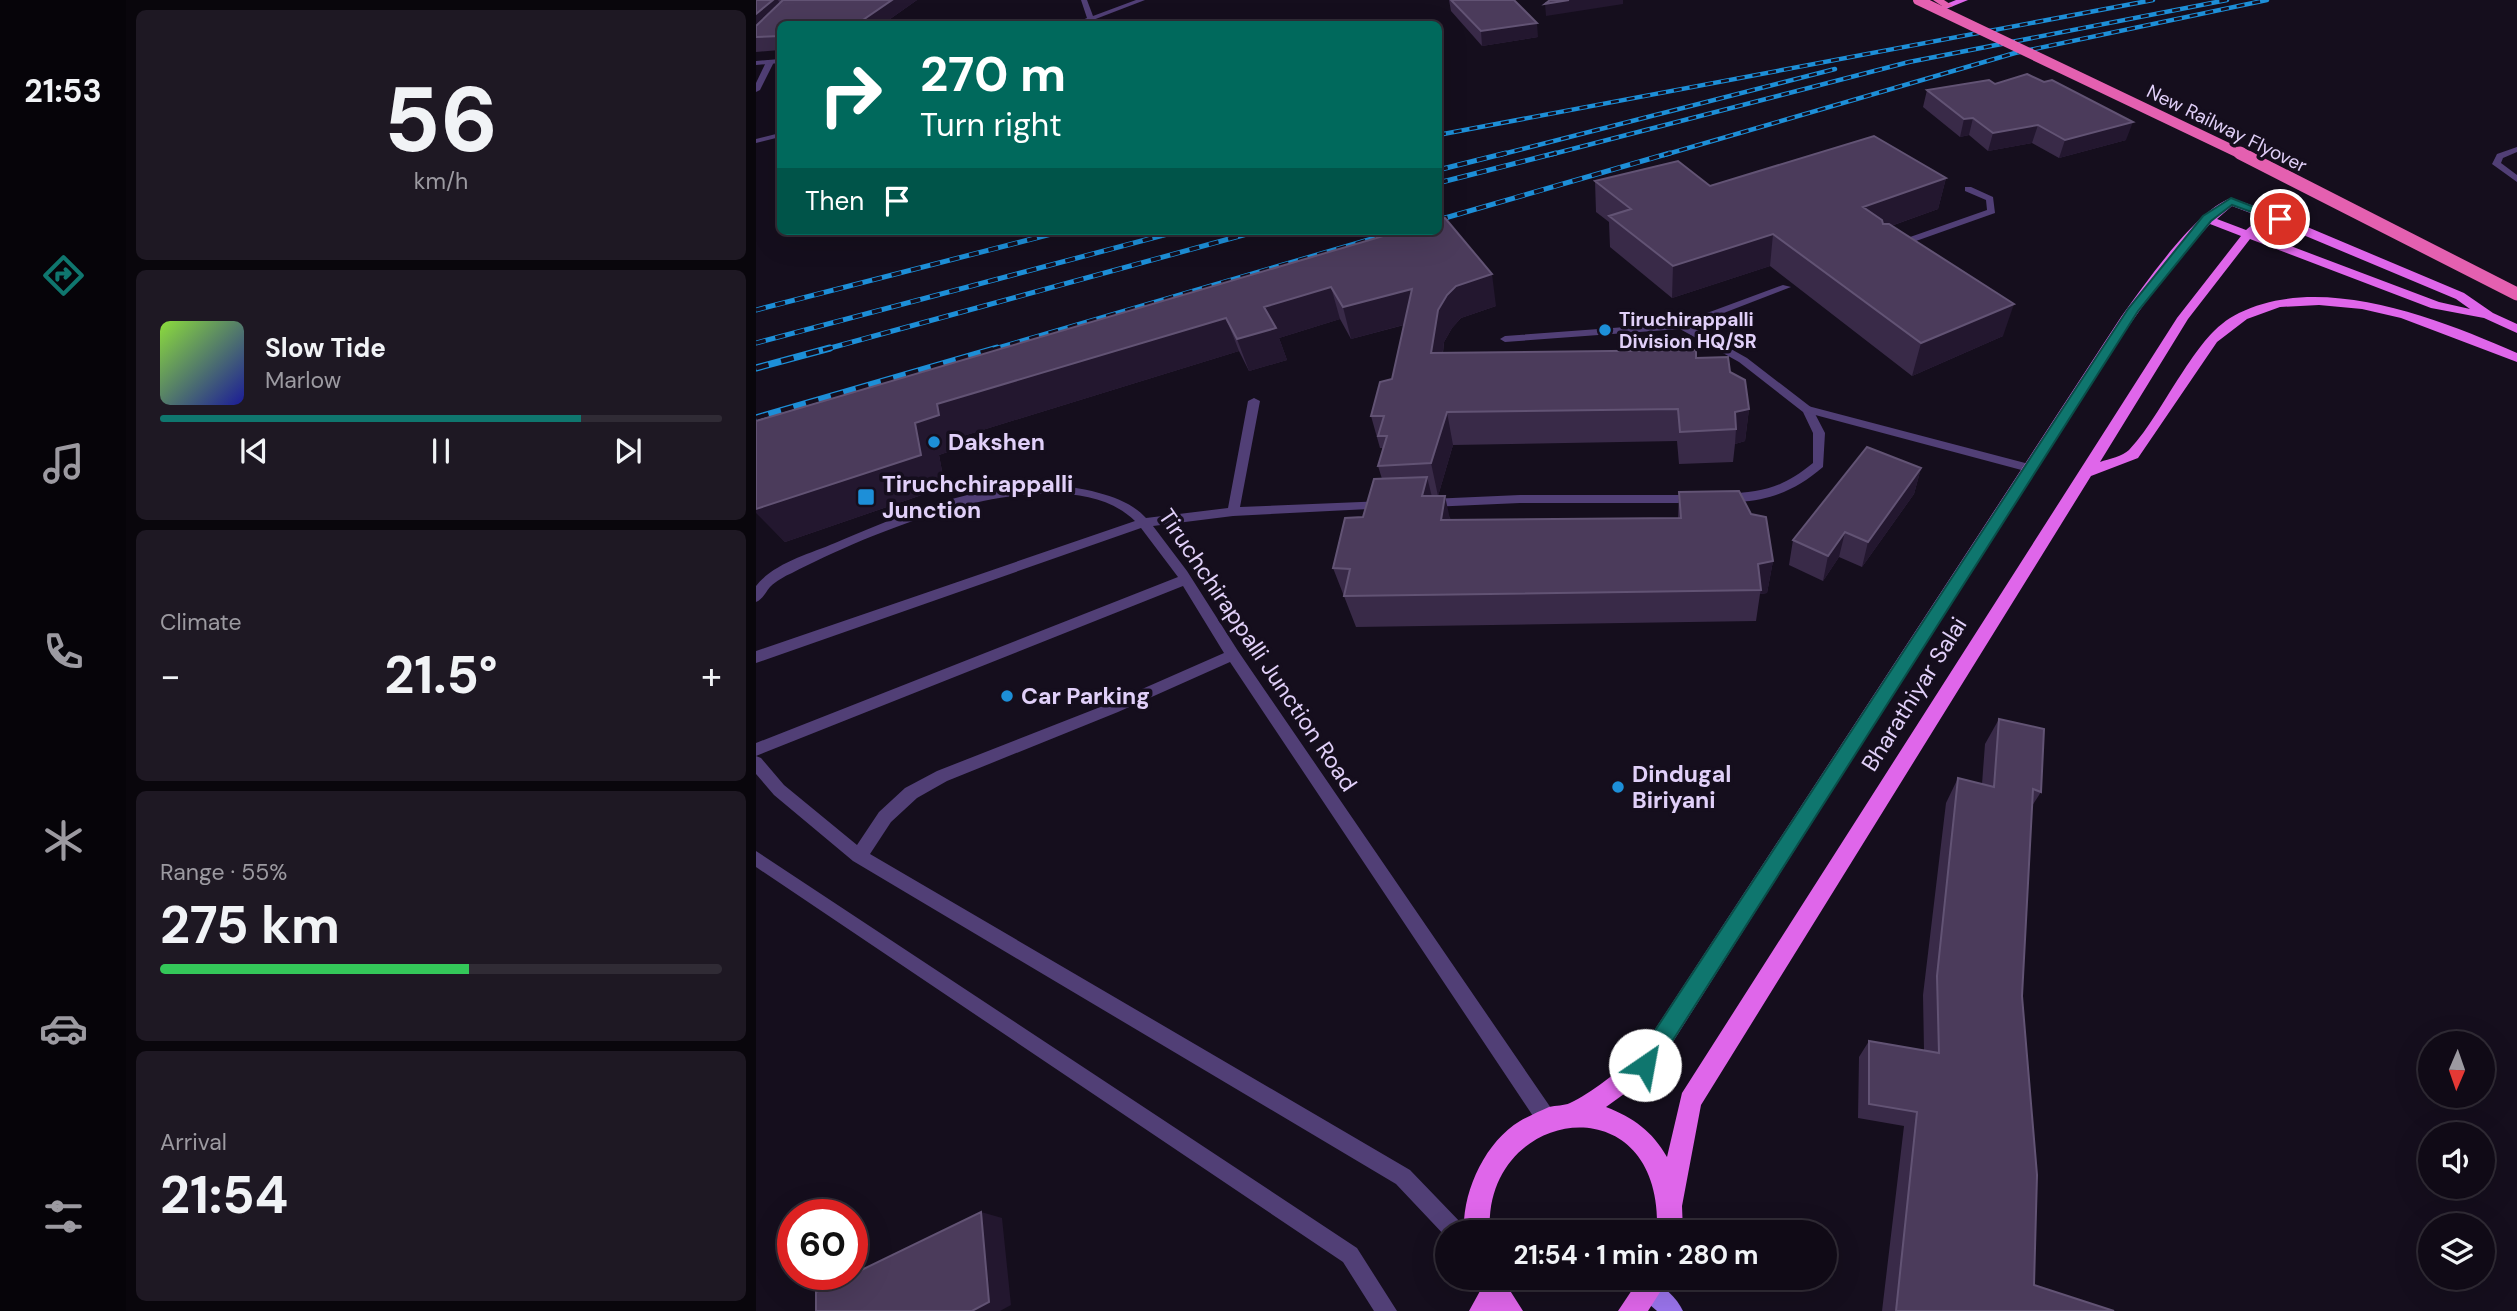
<!DOCTYPE html>
<meta charset="utf-8">
<style>
body{margin:0;font-family:"DM Sans",sans-serif;background:#1e1823;color:#f1f3f6;height:100vh;display:flex;flex-direction:column;font-size:26px;white-space:nowrap}
*{box-sizing:border-box;margin:0}
p{font-size:23px;color:#9c9aa1}
.icon{flex:none;width:38px;height:38px;fill:none;stroke:currentColor;stroke-width:2;stroke-linecap:round;stroke-linejoin:round}
.map{position:relative;flex:1;overflow:hidden}
.panel{display:flex;flex-direction:column;gap:10px;padding:10px;background:#09060c;width:630px}
.panel>*{flex:none}
.top-card{position:absolute;left:21px;top:21px;width:665px;height:214px;border-radius:10px;box-shadow:0 7px 28px #0002,0 0 0 2px #302b35;background:#00695c;color:#fff;overflow:hidden}
.needle{width:46px;rotate:182deg}
.tools{position:absolute;left:1662px;top:1031px;display:grid;gap:14px}
.tools a{display:grid;place-items:center;width:77px;height:77px;border-radius:50%;background:#100a16;box-shadow:0 7px 28px #0002,0 0 0 2px #302b35;font-size:35px}
.speed{position:absolute;left:21px;top:1199px;display:flex;gap:14px;font-size:35px;font-weight:700;text-align:center}
.speed>*{display:grid;place-content:center;width:91px;height:91px;border-radius:50%;background:#100a16;box-shadow:0 7px 28px #0002,0 0 0 2px #302b35;line-height:1}
.speed .limit{border:10px solid #d22;background:#fff;color:#111}
.pin{position:absolute;display:grid;place-items:center;width:60px;height:60px;color:#fff;margin:-30px;border:4px solid #fff;border-radius:50%;box-shadow:0 2px 7px #0007}
.me{position:absolute;width:77px;margin:-38px;rotate:33deg;stroke-linejoin:round;filter:drop-shadow(0 0 5px #0008)}
.turn{display:flex;align-items:center;gap:24px;height:147px;padding:0 28px;font-size:32px}
.turn .icon{width:91px;height:91px;stroke-width:2.5}
.turn b{display:block;font-size:49px;line-height:60px}
.then{display:flex;align-items:center;height:66px;padding:0 28px;background:#0003;gap:14px;font-size:26px}
.big{font-size:52px;font-weight:700;line-height:1.1}
.panel .widget{flex:1;display:flex;flex-direction:column;justify-content:center;gap:10px;min-width:0;padding:0 24px;border-radius:10px;background:#1e1823}
.panel .dial{align-items:center;gap:0}
.dial b{font-size:91px;line-height:1}
.song{display:flex;align-items:center;gap:21px}
.cover{width:84px;height:84px;border-radius:10px;background:linear-gradient(135deg,hsl(90 70% 55%),hsl(240 70% 35%))}
.played{height:7px;border-radius:4px;background:linear-gradient(90deg,#0f766e 75%,#302b35 75%)}
.keys{display:flex;justify-content:space-around;direction:ltr}
.heat{display:flex;justify-content:space-between;align-items:center;font-size:38px;direction:ltr}
.charge{height:10px;border-radius:5px;background:linear-gradient(90deg,#34c759 55%,#302b35 0)}
.trip{position:absolute;left:679px;top:1220px;width:402px;height:70px;border-radius:35px;background:#100a16;box-shadow:0 7px 28px #0002,0 0 0 2px #302b35;font-weight:700;line-height:70px;text-align:center}
main{display:flex;flex:1;min-height:0}
.tabs{display:flex;flex-direction:column;width:126px;justify-content:space-around;align-items:center;background:#060409;color:#9c9aa1}
.tabs .icon{width:49px;height:49px}
.tabs .selected{color:#0f766e}
.tabs b{font-size:32px;color:#f1f3f6}
.map>svg:first-child{display:block}
.lines{fill:none;stroke-linecap:round;stroke-linejoin:round}
.service{fill:#513f76;fill-rule:evenodd}
.pedestrian{fill:#513f76;fill-rule:evenodd}
.minor{fill:#513f76;fill-rule:evenodd}
.secondary{fill:#9a74ec;fill-rule:evenodd}
.primary{fill:#df66ea;fill-rule:evenodd}
.trunk{fill:#e460b0;fill-rule:evenodd}
.rail-far2-casing{stroke:#1d8fd8;stroke-width:4.5}
.rail-far1-casing{stroke:#1d8fd8;stroke-width:5}
.rail-casing{stroke:#1d8fd8;stroke-width:7}
.rail-far2{stroke:#150e1d;stroke-width:2.5;stroke-dasharray:8;stroke-linecap:butt}
.rail-far1{stroke:#150e1d;stroke-width:3.5;stroke-dasharray:10;stroke-linecap:butt}
.rail{stroke:#150e1d;stroke-width:4.5;stroke-dasharray:13;stroke-linecap:butt}
.trunk-bridge-far1{stroke:#e460b0;stroke-width:10}
.trunk-bridge{stroke:#e460b0;stroke-width:13}
.wall{fill:#392a48}
.shaded-wall{fill:#23172f}
.building{fill:#4b3b5b;stroke:#625374;stroke-width:2}
.route{fill:#0f766e;stroke:#0a4d48;stroke-width:2}
.poi-dot{fill:#1d8fd8;stroke:#150e1d;stroke-width:2.5}
.labels{text-anchor:middle;stroke-width:7;stroke-linejoin:round;paint-order:stroke}
.far-street-label{font-size:19px;fill:#e1d0f9;stroke:#150e1d}
.far-poi-label{font-size:19px;font-weight:bold;fill:#e1d0f9;stroke:#150e1d;text-anchor:start}
.poi-label{font-size:23px;font-weight:bold;fill:#e1d0f9;stroke:#150e1d;text-anchor:start}
.street-label{font-size:23px;fill:#e1d0f9;stroke:#150e1d}
</style>
<main>
<nav class="tabs">
<b>21:53</b>
<svg class="icon selected" aria-label="directions" viewBox="0 0 24 24"><path d="M12 3l9 9-9 9-9-9zM9 14v-3h6M13 9l2 2-2 2"/></svg>
<svg class="icon" aria-label="music" viewBox="0 0 24 24"><path d="M9 18V5l10-2v13"/><circle cx="6" cy="18" r="3"/><circle cx="16" cy="16" r="3"/></svg>
<svg class="icon" aria-label="phone" viewBox="0 0 24 24"><path d="M5 4h4l2 5-3 2q2 4 5 5l2-3 5 2v4C11 20 4 13 5 4z"/></svg>
<svg class="icon" aria-label="climate" viewBox="0 0 24 24"><path d="M12 3v18M4 7l16 10M4 17L20 7"/></svg>
<svg class="icon" aria-label="car" viewBox="0 0 24 24"><path d="M5 17H2v-5l4-1 3-4h7l3 4 3 1v5h-3M9 17h6M6 11h13"/><circle cx="7" cy="17" r="2"/><circle cx="17" cy="17" r="2"/></svg>
<svg class="icon" aria-label="filters" viewBox="0 0 24 24"><path d="M4 7h16M4 17h16"/><circle cx="9" cy="7" r="2"/><circle cx="15" cy="17" r="2"/></svg>
</nav>
<section class="panel">
<div class="widget dial"><b>56</b><p>km/h</p></div>
<div class="widget">
<div class="song"><i class="cover"></i><div><b>Slow Tide</b><p>Marlow</p></div></div>
<div class="played"></div>
<div class="keys"><svg class="icon" aria-label="previous" viewBox="0 0 24 24"><path d="M18 5L8 12l10 7zM5 5v14"/></svg><svg class="icon" aria-label="pause" viewBox="0 0 24 24"><path d="M8 5v14M16 5v14"/></svg><svg class="icon" aria-label="next" viewBox="0 0 24 24"><path d="M6 5l10 7-10 7zM19 5v14"/></svg></div>
</div>
<div class="widget"><p>Climate</p>
<div class="heat"><a>−</a><b class="big">21.5°</b><a>+</a></div>
</div>
<div class="widget"><p>Range · 55%</p><b class="big">275 km</b><div class="charge"></div></div>
<div class="widget"><p>Arrival</p><b class="big">21:54</b></div>
</section>
<div class="map">
<svg width="1761" height="1311" viewBox="0 0 1761 1311">
<rect width="100%" height="100%" fill="#150e1d"/>
<g class="lines">
<path class="service" d="M11,60L18,62L4,90L0,92V83Z
M24,133V137L0,143V139Z
M1761,147V152L1747,158L1745,163L1761,175V182L1736,164L1741,154Z
M1209,187H1215L1237,197L1239,213L1143,247H1137V243L1231,210L1230,200L1209,191Z
M1027,285L1035,287L934,326L991,358L1056,408L1069,433L1067,467C1041,489 1017,500 982,502C974,502 968,503 962,498L968,494C1008,492 1026,488 1057,463V433L1047,412L983,362L924,329L749,342L744,339L749,336L924,323Z
M498,398L504,401L484,507L629,501L635,505L633,508L477,516L397,526L431,571L482,651L797,1111L800,1118L797,1125L790,1128L783,1125L474,662L362,712L191,781L161,798L135,822L114,854L654,1170L707,1225L710,1232H691V1238L640,1184L97,861L18,795L0,774V756L5,758L28,785L101,845L123,812L149,788L181,771L352,704L468,653L427,586L0,756V743L422,577L385,528L0,663V651L379,521C306,450 113,533 36,573C29,576 20,581 14,587C9,593 7,599 0,602V586C18,563 53,554 79,543C159,509 255,468 343,493C361,498 377,504 390,518L472,508L492,401Z
M764,495H941L947,499L941,503H764L674,507L668,503L674,499Z"/>
<path class="pedestrian" d="M0,851L601,1248L641,1311H618L587,1262L0,867Z"/>
<path class="minor" d="M325,0H331L337,16L380,0H389L337,20L317,24L331,18Z
M24,59V63L0,65V61Z
M1052,406L1273,464L1279,468L1273,472L1048,412L1046,410Z"/>
<path class="secondary" d="M894,1279C907,1285 921,1298 927,1311H901L886,1298L883,1290L886,1282Z"/>
<path class="primary" d="M1200,0H1212L1185,11L1178,9Z
M1475,198L1518,213L1708,293L1737,313L1761,324V333L1728,318L1675,308L1494,239L1432,319L1344,462C1353,459 1367,456 1373,450C1393,429 1411,395 1428,370C1443,348 1458,325 1483,313C1566,272 1683,319 1761,353V362L1645,318L1606,309L1563,305L1524,307L1491,319L1461,342L1382,458L1335,476L945,1105L926,1206L927,1232H901C908,1079 726,1107 734,1232H708C706,1192 729,1142 764,1121C773,1116 784,1111 793,1107C800,1105 808,1106 814,1103C836,1093 861,1071 881,1057L1365,317C1389,284 1439,211 1475,198ZM1476,206L1505,217L1490,230L1461,219ZM1514,221L1700,299L1714,309L1683,302L1500,233ZM1454,224L1485,236L1421,318L926,1093L911,1157C896,1131 878,1118 850,1107L897,1073L1358,347L1412,270Z
M720,1278H746L767,1311H713L724,1291Z
M884,1278H913L892,1311H862Z"/>
<path class="trunk" d="M1177,0H1188L1197,6L1189,8Z"/>
<g class="rail-far2-casing">
<path id="rail-far2" d="M682,135L1397,0
M743,155L1079,69
M793,155L1153,62L1471,0
M908,155L1259,53L1511,0"/>
</g>
<g class="rail-far1-casing">
<path id="rail-far1" d="M682,170L750,153
M682,183L800,153
M682,220L914,153
M0,310L307,231
M0,343L423,231
M67,350L502,231
M235,350L643,231"/>
</g>
<g class="rail-casing">
<path id="rail" d="M0,368L74,348
M0,418L241,348"/>
</g>
<use href="#rail-far2" class="rail-far2"/>
<use href="#rail-far1" class="rail-far1"/>
<use href="#rail" class="rail"/>
<path class="trunk-bridge-far1" d="M1162,0L1487,155"/>
<path class="trunk-bridge" d="M1484,153L1761,294"/>
</g>
<path class="wall" d="M0,0H161L127,24H24V50L0,52Z
M693,0H758L782,37L726,46L695,11Z
M1239,84L1370,140L1303,158L1276,143L1232,151L1213,135L1204,137L1167,107L1171,90Z
M1190,178L1182,209L1135,226L1247,336L1156,376L1014,266L916,298L854,247L853,222L840,212L839,181L954,186Z
M644,231L740,306L705,318L696,328L688,342L687,353L940,358L974,372L993,409L989,441L979,444L977,462L923,464L921,441L697,445L682,496L695,520L922,518L923,492L1017,561L1011,593L1004,594L1000,621L600,627L577,568L607,517L626,479L622,466L627,451L626,448H624L615,416L636,379L648,325L595,339L584,319L523,338L531,360L493,371L483,351L204,437L206,447L183,455L189,487L29,542L1,513Z
M1165,468L1158,494L1106,567L1083,557L1067,581L1033,565L1037,540Z
M1243,719L1285,792L1276,806L1266,996L1278,1285L1358,1311H1126L1148,1126L1102,1118L1103,1057L1113,1041L1168,1050L1167,995L1190,803L1202,778L1226,784L1229,744Z"/>
<path class="shaded-wall" d="M17,0H22L28,10L0,35V14Z
M136,0H161L127,24H101Z
M813,0H867V4L790,16L789,4Z
M781,23L782,37L726,46L725,31Z
M1217,118L1213,135L1204,137L1208,119Z
M1377,122L1370,140L1303,158L1309,140Z
M1282,125L1276,143L1232,151L1237,133Z
M1190,178L1182,209L1101,238L1107,207Z
M1017,234L1014,266L916,298L917,266Z
M736,274L740,306L705,318L696,328L688,342L682,386L675,353L682,310L691,295L700,286Z
M575,287L584,319L523,338L531,360L493,371L481,339L508,307Z
M656,289L662,321L595,339L587,307Z
M1258,304L1247,336L1156,376L1165,343Z
M470,318L483,351L204,437L206,447L183,455L189,487L29,542L0,513V479L159,423L181,404Z
M993,409L989,441L979,444L980,429L979,412Z
M691,412L697,445L682,496L675,463Z
M1165,468L1158,494L1106,567L1112,542Z
M671,477L679,509L666,496Z
M689,496L696,528L685,520Z
M1089,532L1083,557L1067,581L1072,556Z
M1017,561L1011,593L1004,594L1005,590L1002,564Z
M225,1212L246,1218L255,1305L244,1311H216Z"/>
<path class="building" d="M0,0H17L0,14Z
M27,0H136L101,24H24V36L0,37V26Z
M695,0H758L781,23L725,31Z
M794,0H813L789,4Z
M1271,74L1288,82L1296,80L1377,122L1309,140L1282,125L1237,133L1217,118L1208,119L1171,90L1233,80L1239,84Z
M1118,136L1190,178L1107,207L1126,220L1127,224H1133L1258,304L1165,343L1017,234L917,266L853,216L875,209L839,181L922,161L954,186Z
M689,218L736,274L700,286L691,295L682,310L675,353L940,350V358L972,357L974,372L989,380L993,409L979,412L980,429L924,432L922,409L691,412L675,463L622,466L631,436H622L628,416H615L624,382L636,379L656,289L587,307L575,287L508,307L520,328L481,339L470,318L181,404L183,415L159,423L165,455L0,509V421L644,231H682V220Z
M1111,447L1165,468L1112,542L1089,532L1072,556L1037,540Z
M671,477L666,496H689L685,520L925,518L923,492L983,491L995,514L1010,517L1017,561L1002,564L1005,590L588,596L594,569L577,568L589,518L607,517L618,479Z
M1243,719L1288,729L1285,792L1277,789L1266,996L1281,1175L1278,1285L1358,1311H1140L1161,1112L1113,1104V1041L1183,1053L1181,976L1202,778L1238,787Z
M225,1212L233,1302L216,1311H60V1292Z"/>
<path class="route" d="M1475,198L1529,219L1520,221L1476,205L1455,221L1382,311L896,1073L889,1076L881,1073L878,1065L881,1058L1372,309L1447,216Z"/>
<g class="poi-dot">
<circle cx="849" cy="330" r="7"/>
<circle cx="178" cy="442" r="7"/>
<rect x="101" y="488" width="18" height="18" rx="3.5"/>
<circle cx="251" cy="696" r="7"/>
<circle cx="862" cy="787" r="7"/>
</g>
<g class="labels">
<g class="far-street-label">
<text transform="translate(1471 128) rotate(26)" y="7">New Railway Flyover</text>
</g>
<g class="far-poi-label">
<text x="863" y="326">Tiruchirappalli<tspan x="863" dy="22">Division HQ/SR</tspan></text>
</g>
<g class="poi-label">
<text x="192" y="450">Dakshen</text>
<text x="126" y="492">Tiruchchirappalli<tspan x="126" dy="26">Junction</tspan></text>
<text x="265" y="704">Car Parking</text>
<text x="876" y="782">Dindugal<tspan x="876" dy="26">Biriyani</tspan></text>
</g>
<g class="street-label">
<text transform="translate(502 650) rotate(56)" y="8">Tiruchchirappalli Junction Road</text>
<text transform="translate(1158 694) rotate(-58)" y="8">Bharathiyar Salai</text>
</g>
</g>
</svg>
<div class="tools">
<a><svg class="needle" viewBox="-14 -14 28 28"><path d="M0-13l5 13h-10z" fill="#e53935"/><path d="M0 13l5-13h-10z" fill="#9c9aa1"/></svg></a>
<a><svg class="icon" aria-label="sound" viewBox="0 0 24 24"><path d="M4 9h4l5-4v14l-5-4H4zM17 9q2 3 0 6"/></svg></a>
<a><svg class="icon" aria-label="layers" viewBox="0 0 24 24"><path d="M12 4l9 5-9 5-9-5zM3 14l9 5 9-5"/></svg></a>
</div>
<div class="speed"><div class="limit">60</div></div>
<div class="pin" style="left:1524px;top:219px;background:#d93025"><svg class="icon" aria-label="arrive" viewBox="0 0 24 24"><path d="M6 21V4h12l-3 4 3 4H6"/></svg></div>
<svg class="me" style="left:889px;top:1065px" viewBox="-20 -20 40 40"><circle r="19" fill="#fff"/><path d="M0-13L10 11 0 6-10 11z" fill="#0f766e"/></svg>
<div class="trip">21:54 · 1 min · 280 m</div>
<div class="top-card">
<div class="turn"><svg class="icon" aria-label="right" viewBox="0 0 24 24"><path d="M7 20v-9h11M14 6l5 5-5 5"/></svg><div><b>270 m</b>Turn right</div></div>
<div class="then">Then<svg class="icon" aria-label="arrive" viewBox="0 0 24 24"><path d="M6 21V4h12l-3 4 3 4H6"/></svg></div>
</div>
</div>
</main>
